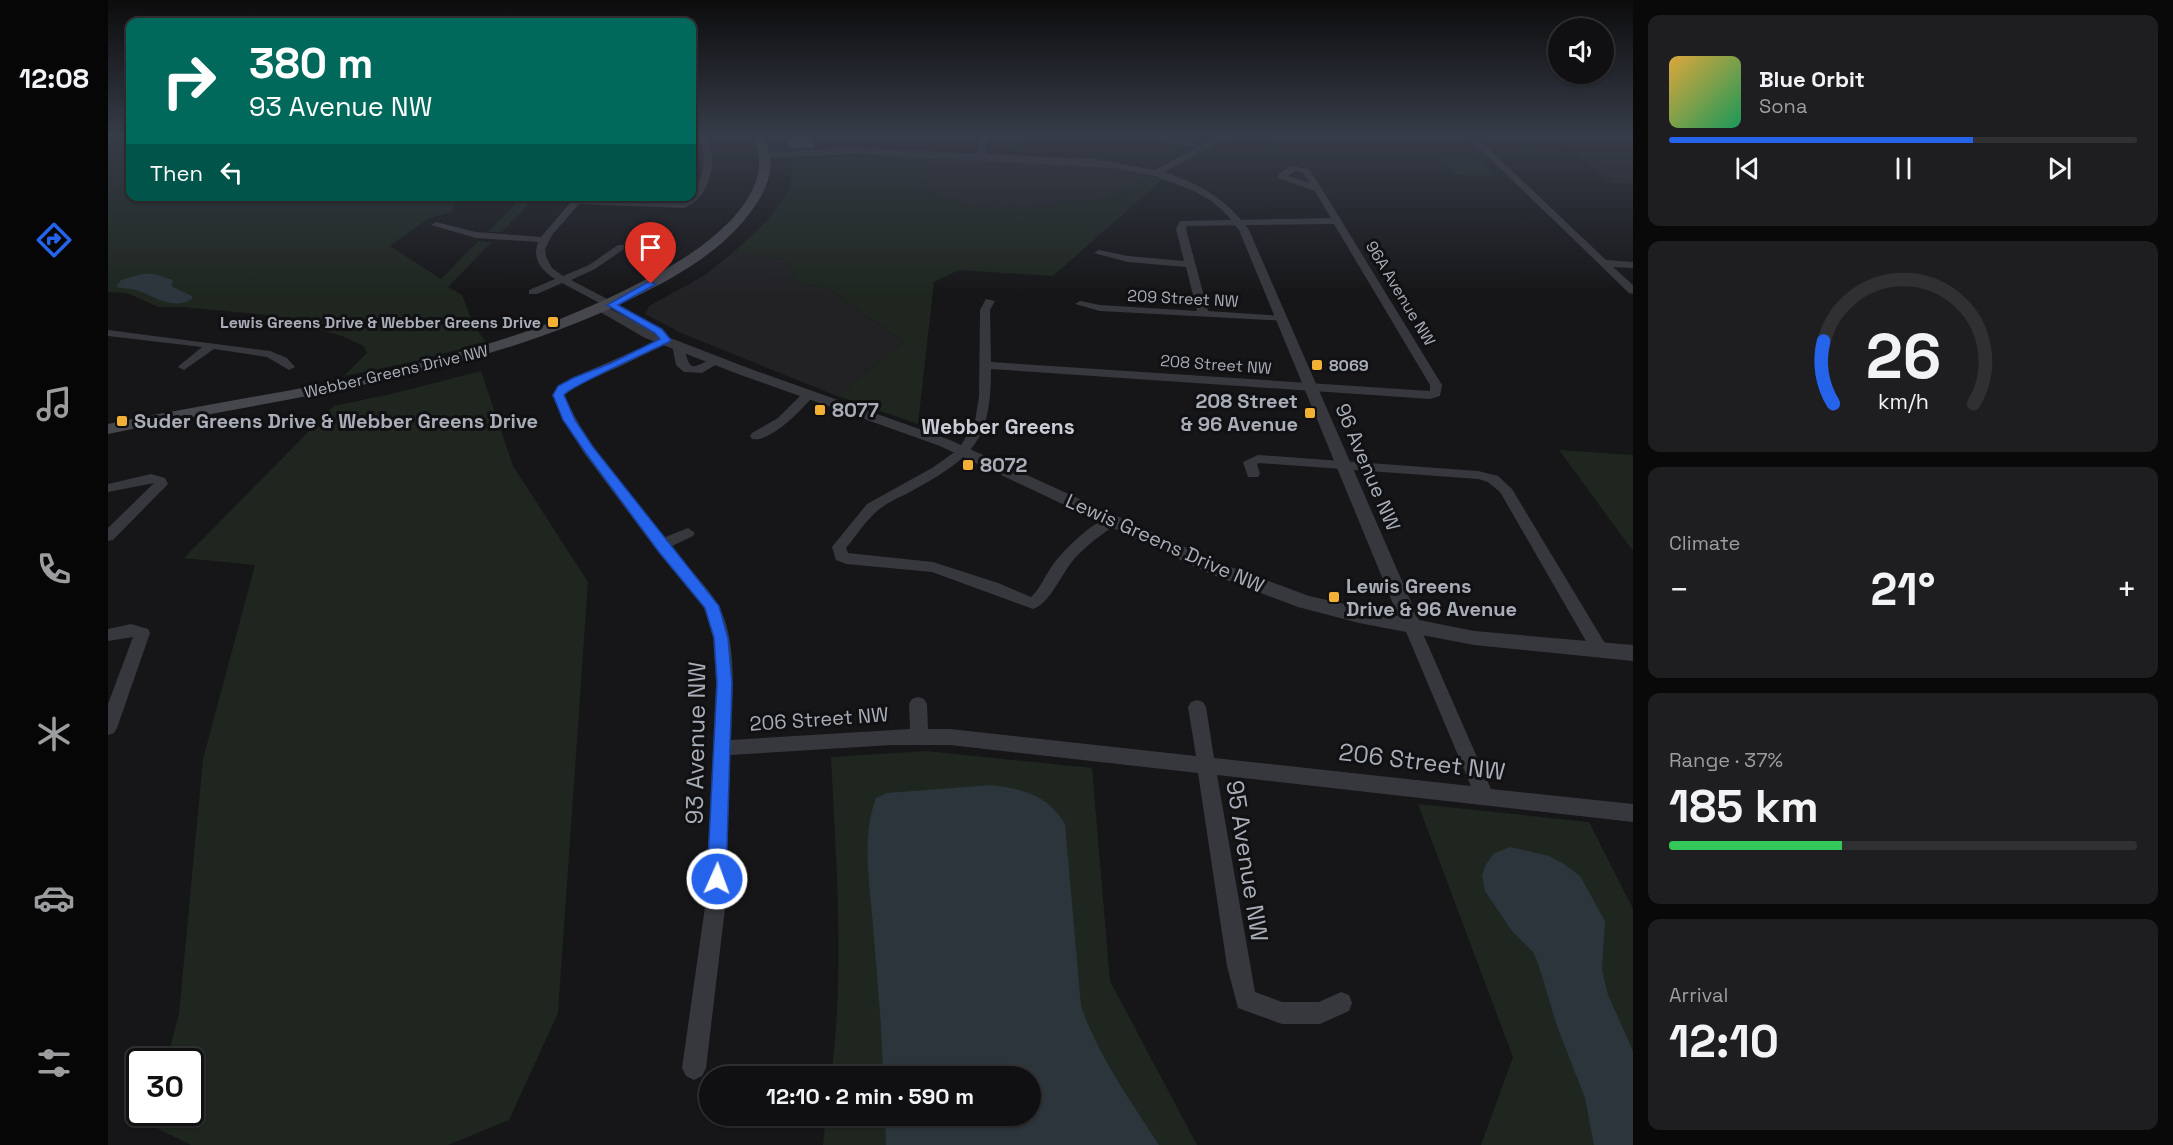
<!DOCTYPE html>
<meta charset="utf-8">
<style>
body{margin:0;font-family:"Space Grotesk",sans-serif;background:#1e1e20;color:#f1f3f6;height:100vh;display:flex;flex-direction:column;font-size:22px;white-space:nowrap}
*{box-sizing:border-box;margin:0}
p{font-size:20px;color:#9c9d9f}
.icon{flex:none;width:33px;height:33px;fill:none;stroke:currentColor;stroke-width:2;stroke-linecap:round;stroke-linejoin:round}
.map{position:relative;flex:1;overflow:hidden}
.side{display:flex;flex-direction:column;gap:15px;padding:15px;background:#09090a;width:540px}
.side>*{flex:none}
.top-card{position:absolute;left:18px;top:18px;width:570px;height:183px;border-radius:12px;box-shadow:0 2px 4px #0004,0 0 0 2px #303032;background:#00695c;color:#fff;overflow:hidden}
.buttons{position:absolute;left:1440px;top:18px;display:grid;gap:12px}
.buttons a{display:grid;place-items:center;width:66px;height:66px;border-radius:50%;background:#101012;box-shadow:0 2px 4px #0004,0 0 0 2px #303032;font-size:30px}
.speed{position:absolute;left:18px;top:1048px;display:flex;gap:12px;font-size:30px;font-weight:700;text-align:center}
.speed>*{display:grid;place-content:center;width:78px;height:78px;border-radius:50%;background:#101012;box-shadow:0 2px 4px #0004,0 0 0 2px #303032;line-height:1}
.speed .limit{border:3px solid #111;border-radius:9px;background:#fff;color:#111}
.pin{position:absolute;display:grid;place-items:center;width:51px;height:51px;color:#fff;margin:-62px -26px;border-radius:50% 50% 50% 0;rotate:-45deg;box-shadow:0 0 6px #0007}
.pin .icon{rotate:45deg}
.me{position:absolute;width:66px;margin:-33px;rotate:2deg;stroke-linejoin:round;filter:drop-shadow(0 0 4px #0008)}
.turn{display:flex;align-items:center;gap:21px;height:126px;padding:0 24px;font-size:27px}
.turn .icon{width:78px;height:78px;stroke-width:2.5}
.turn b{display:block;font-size:42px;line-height:51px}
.then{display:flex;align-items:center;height:57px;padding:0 24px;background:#0003;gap:12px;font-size:22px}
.big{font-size:45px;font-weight:800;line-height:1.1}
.side .card{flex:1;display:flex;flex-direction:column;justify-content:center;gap:9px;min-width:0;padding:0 21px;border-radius:12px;background:#1e1e20}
.side .dial{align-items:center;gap:0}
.dial svg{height:156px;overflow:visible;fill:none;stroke:#303032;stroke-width:7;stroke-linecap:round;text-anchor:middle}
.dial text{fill:#f1f3f6;stroke:none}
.song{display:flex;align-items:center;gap:18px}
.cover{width:72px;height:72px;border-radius:9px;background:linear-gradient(135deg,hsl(40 70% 55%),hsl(150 70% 35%))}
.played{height:6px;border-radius:3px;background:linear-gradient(90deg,#2563eb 65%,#303032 65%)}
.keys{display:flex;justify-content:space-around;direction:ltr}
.heat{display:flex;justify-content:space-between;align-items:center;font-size:33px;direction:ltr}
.charge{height:9px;border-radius:4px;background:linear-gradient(90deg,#34c759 37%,#303032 0)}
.trip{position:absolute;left:591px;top:1066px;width:342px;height:60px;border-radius:30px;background:#101012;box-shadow:0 2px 4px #0004,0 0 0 2px #303032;font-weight:800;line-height:60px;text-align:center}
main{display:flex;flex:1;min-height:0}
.tabs{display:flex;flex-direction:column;width:108px;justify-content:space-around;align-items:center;background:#060607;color:#9c9d9f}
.tabs .icon{width:42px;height:42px}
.tabs .selected{color:#2563eb}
.tabs b{font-size:27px;color:#f1f3f6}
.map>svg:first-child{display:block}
.built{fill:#222225}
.green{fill:#1e261f}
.water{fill:#2c353c}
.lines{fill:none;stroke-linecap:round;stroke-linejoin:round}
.minor{fill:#37383d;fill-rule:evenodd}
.tertiary{fill:#37383d;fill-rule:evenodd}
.secondary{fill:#45474d;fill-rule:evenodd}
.wall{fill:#47494d}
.route{fill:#2563eb;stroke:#184099;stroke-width:1.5}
.poi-dot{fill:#f2b134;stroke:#111113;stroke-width:2}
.labels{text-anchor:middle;stroke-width:6;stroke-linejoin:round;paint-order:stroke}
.far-street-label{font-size:16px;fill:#a8adb8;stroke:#111113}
.far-poi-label{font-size:16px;font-weight:bold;fill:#a8adb8;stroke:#111113;text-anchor:end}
.poi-label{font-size:20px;font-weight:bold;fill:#a8adb8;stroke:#111113;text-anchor:start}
.street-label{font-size:20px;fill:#a8adb8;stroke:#111113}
.neighbourhood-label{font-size:21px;font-weight:bold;fill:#c9ccd4;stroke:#111113}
.near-street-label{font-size:24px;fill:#a8adb8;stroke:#111113}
</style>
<main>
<nav class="tabs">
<b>12:08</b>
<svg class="icon selected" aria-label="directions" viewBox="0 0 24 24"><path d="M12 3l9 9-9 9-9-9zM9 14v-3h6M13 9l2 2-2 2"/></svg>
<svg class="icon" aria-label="music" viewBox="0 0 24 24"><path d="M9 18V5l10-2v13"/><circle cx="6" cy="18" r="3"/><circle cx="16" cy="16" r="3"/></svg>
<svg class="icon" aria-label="phone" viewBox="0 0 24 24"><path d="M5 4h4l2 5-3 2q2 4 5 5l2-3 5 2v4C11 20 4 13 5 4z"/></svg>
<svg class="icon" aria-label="climate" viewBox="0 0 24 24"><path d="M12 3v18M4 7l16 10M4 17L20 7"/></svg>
<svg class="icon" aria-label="car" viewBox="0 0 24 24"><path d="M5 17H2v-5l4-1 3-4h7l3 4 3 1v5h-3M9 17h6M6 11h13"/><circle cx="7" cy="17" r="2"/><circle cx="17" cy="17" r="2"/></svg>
<svg class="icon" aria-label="filters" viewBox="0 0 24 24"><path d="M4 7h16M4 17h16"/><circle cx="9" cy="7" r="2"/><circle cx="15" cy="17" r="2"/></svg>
</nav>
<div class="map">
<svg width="1525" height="1145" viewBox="0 0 1525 1145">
<rect width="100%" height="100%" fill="#161618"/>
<path class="built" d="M1221,135H1350L1357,142L1222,137Z
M1446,135H1525V184L1503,183Z
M818,157L983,164L1017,169L1039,175L1018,194L994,199L918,208L858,206L843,198L811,190Z
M627,251L680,260L689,284L718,287L796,342L729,396L573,333L537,314L541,306L597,275Z"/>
<path class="green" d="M22,138V196L350,198L343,212L321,218L282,246L333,279L370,241L384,242L340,287L354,295L365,324L378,342L304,362L236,376L259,353L256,346L234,336L158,315L74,307H50L19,293L0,292V139Z
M738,156L818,157L812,190L843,198L858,206L918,208L994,199L1018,194L1039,175L1055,179L945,276L851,270L826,282L810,424L729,396L796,342L718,287L689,284L680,260L627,251L659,221L682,189L685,159Z
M1333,158L1370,160L1386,176L1347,174Z
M414,197L425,200L394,232H380Z
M373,371L405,466L480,582L450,1013L401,1120L340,1145H83L40,1124L43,1113H82V1062H58L71,1014L95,759L147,565L76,558L226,406L283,394Z
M1451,450L1525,455V551Z
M818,751L984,768L1002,981L1089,1145H715L718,1116H922V1077H723C737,971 728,863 723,757Z
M1310,804L1481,822L1525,909V1145H1373L1405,1057Z"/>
<path class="water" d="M34,274H46L65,280L63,286L84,296V299C64,311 47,296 28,290C21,288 15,289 8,287L13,280Z
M883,785C915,789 940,795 957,824L973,1006C991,1057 1022,1100 1051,1145H778L777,1116H922V1077H775C774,1026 769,976 765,926C762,885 753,837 768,798L779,793Z
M1402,847L1441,856L1456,864L1472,876L1497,921L1494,970L1500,995L1525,1051V1145H1486L1477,1098L1449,1026L1430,963L1425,952L1404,931L1377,891L1374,876L1377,866L1385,854Z"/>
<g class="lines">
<path class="minor" d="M591,135H599C610,159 603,198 576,208L471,204L444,235L437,249L438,257L444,268L455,276L481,265L510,245H516V249L487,269L463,280L507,303V307H499L454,283L429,294H421V290L447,279C433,270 424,259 430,242L368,238L323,225L328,222L368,232L433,237L462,203L426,196H477L475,199L574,202C595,190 601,158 591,135Z
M871,135H879L878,157L874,159L870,157Z
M1033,135H1048L1101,148L1097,150Z
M1158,135H1182L1173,139Z
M1358,135H1366L1498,260L1525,262V268L1505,267L1525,285V294L1521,293Z
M1183,166L1201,169L1214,189L1334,385L1332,396L1322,399L883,369C883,442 865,457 804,491C793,497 777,503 768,512C757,522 748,536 738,548L740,553L825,562L890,583L923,597C932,589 937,576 944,566C954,552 991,513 1009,518L1011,521L1009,524C994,534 980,544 967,558C954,572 943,603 925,609L824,572L738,564L728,560L724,547L759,504L824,468L851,449L867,421L871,397L872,310L878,299L887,301L882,310L883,362L1322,391V385L1226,224L1079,226L1078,229L1100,311L1175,316L1179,317V321L992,311L967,304L972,301L992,305L1089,311L1078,267L1020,262L986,253L991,250L1020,256L1076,261L1068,229L1072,221L1223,218L1207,191L1170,178V174ZM1187,171L1195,173L1202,183L1180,176Z
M0,330L162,351L179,358L187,367L181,370L159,357L106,349L76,370L70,367L72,365L94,347L0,336Z
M558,337L562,338V342L511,367L472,383L456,395C480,448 520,492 555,538L580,528L587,533L585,536L562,547C577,565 597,583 609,603C631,640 624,699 623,740L802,729L801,704L804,699L810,697L816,699L819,704L820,729H842L1088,756L1080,707L1083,702L1089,700L1095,702L1098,707L1106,758L1363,786L1296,627L1298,623H1310L1312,627L1383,789L1525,804V822L1109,775L1147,992L1174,1002H1211L1233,992L1241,995L1244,1003L1241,1011L1212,1024H1174L1130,1008L1119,966L1090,773L842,745H784L622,755L618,900L598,1068L594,1076L586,1080L578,1076L574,1068L598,900L608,683L605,637L596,608L550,552L476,453L455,420L444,395L450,387L464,378Z
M570,342L576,345C582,377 585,365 608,358L614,361L594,373L576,372L568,365L564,345Z
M700,391L706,395C695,409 662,443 644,439L642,436L644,433L670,418L696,392Z
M1150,455L1370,471L1390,476L1404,489L1498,645L1500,650L1498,655L1492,656L1486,655L1392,492L1380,482L1370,479L1151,463L1149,464L1152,474L1150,477H1140L1135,462Z
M43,474L57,478L60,484L5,540L0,541V528L46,483L0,492V484Z
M23,624L40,629L42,633L9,728L6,733L0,735V704L25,637L0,641V629Z"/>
<path class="tertiary" d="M1113,135H1124L1056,172C1092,184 1119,199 1141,230L1311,620L1366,631L1525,645V661L1366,645L1251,623L1190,607L1100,573L832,446L630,374L537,338L487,309L489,306H497L547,332L640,368L842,440L1112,563L1201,596L1290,616L1131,230L1119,215L1104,201L1086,191L1047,176L1007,168L746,154L659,158L654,155L659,152L746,148L986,159L1047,170Z"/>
<path class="secondary" d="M645,135H655C671,166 659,192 638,218C609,254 566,278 525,298C361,378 177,397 0,434V424C171,389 350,371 509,294C548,275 588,255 619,224C644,199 661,169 645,135Z"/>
</g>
<path class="wall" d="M676,135H706V148H682Z"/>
<linearGradient id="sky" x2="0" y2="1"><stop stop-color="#0c0c0d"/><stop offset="0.46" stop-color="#363c48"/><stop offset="1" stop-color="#363c48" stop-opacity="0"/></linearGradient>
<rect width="1525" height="295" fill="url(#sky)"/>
<path class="route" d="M540,282L548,284L510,305L554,329L563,340L561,342C545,350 460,387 456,395L467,420L485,447L611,606L620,638L624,683L618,879L615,885L609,887L602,885L599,879L609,683L606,638L597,608L551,552L477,452L455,420L445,395L450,386L465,378L503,363L552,339L547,333L499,305Z"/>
<g class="poi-dot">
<rect x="439" y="316" width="12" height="12" rx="3"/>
<rect x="1203" y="359" width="12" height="12" rx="3"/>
<rect x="706" y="404" width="12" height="12" rx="3"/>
<rect x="1196" y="407" width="12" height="12" rx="3"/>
<rect x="8" y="415" width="12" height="12" rx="3"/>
<rect x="854" y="459" width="12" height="12" rx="3"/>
<rect x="1220" y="591" width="12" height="12" rx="3"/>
</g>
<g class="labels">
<g class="far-street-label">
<text transform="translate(1293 293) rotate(59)" y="6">96A Avenue NW</text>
<text transform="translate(1075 298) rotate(3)" y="6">209 Street NW</text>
<text transform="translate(1108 364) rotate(4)" y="6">208 Street NW</text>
<text transform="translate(288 371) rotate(-13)" y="6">Webber Greens Drive NW</text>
</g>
<g class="far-poi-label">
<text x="433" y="328">Lewis Greens Drive &amp; Webber Greens Drive</text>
<text x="1221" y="371" text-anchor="start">8069</text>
</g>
<g class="poi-label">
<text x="1190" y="408" text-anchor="end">208 Street<tspan x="1190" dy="23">&amp; 96 Avenue</tspan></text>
<text x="724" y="417">8077</text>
<text x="26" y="428">Suder Greens Drive &amp; Webber Greens Drive</text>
<text x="872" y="472">8072</text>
<text x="1238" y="593">Lewis Greens<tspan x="1238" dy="23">Drive &amp; 96 Avenue</tspan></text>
</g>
<g class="street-label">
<text transform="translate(1260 467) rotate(67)" y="7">96 Avenue NW</text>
<text transform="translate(1057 543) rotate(24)" y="7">Lewis Greens Drive NW</text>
<text transform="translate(711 719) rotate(-4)" y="7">206 Street NW</text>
</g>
<g class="neighbourhood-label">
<text x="890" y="434">Webber Greens</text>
</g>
<g class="near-street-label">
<text transform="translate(588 743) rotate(-89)" y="8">93 Avenue NW</text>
<text transform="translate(1314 762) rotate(7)" y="8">206 Street NW</text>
<text transform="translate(1139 861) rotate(81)" y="8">95 Avenue NW</text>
</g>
</g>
</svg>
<div class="buttons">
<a><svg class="icon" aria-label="sound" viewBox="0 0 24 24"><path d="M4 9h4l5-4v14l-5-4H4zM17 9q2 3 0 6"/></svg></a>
</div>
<div class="speed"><div class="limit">30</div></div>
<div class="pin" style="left:543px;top:284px;background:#d93025"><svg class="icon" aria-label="arrive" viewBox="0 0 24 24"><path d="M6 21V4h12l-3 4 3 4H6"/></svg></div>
<svg class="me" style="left:609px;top:879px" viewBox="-20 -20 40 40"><circle r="17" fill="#2563eb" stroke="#fff" stroke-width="3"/><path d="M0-11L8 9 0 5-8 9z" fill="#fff"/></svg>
<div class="trip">12:10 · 2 min · 590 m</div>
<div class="top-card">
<div class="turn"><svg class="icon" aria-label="right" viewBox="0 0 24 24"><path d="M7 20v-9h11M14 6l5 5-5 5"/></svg><div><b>380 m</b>93 Avenue NW</div></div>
<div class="then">Then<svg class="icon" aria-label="left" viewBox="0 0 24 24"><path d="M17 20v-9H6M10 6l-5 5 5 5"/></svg></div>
</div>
</div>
<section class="side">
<div class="card">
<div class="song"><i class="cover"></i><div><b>Blue Orbit</b><p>Sona</p></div></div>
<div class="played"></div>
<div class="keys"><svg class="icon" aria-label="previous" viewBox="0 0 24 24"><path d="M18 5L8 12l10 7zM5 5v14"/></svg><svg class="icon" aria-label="pause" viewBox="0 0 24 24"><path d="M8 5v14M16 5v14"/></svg><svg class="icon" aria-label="next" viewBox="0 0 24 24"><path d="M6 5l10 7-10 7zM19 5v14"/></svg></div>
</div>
<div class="card dial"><svg viewBox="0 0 100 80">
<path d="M14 69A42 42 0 1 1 86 69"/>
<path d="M14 69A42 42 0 0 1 9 37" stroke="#2563eb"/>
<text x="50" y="56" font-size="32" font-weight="700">26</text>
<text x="50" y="72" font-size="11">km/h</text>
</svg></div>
<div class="card"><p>Climate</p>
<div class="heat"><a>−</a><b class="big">21°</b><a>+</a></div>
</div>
<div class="card"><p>Range · 37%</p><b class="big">185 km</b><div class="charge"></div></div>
<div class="card"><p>Arrival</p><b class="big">12:10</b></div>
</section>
</main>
